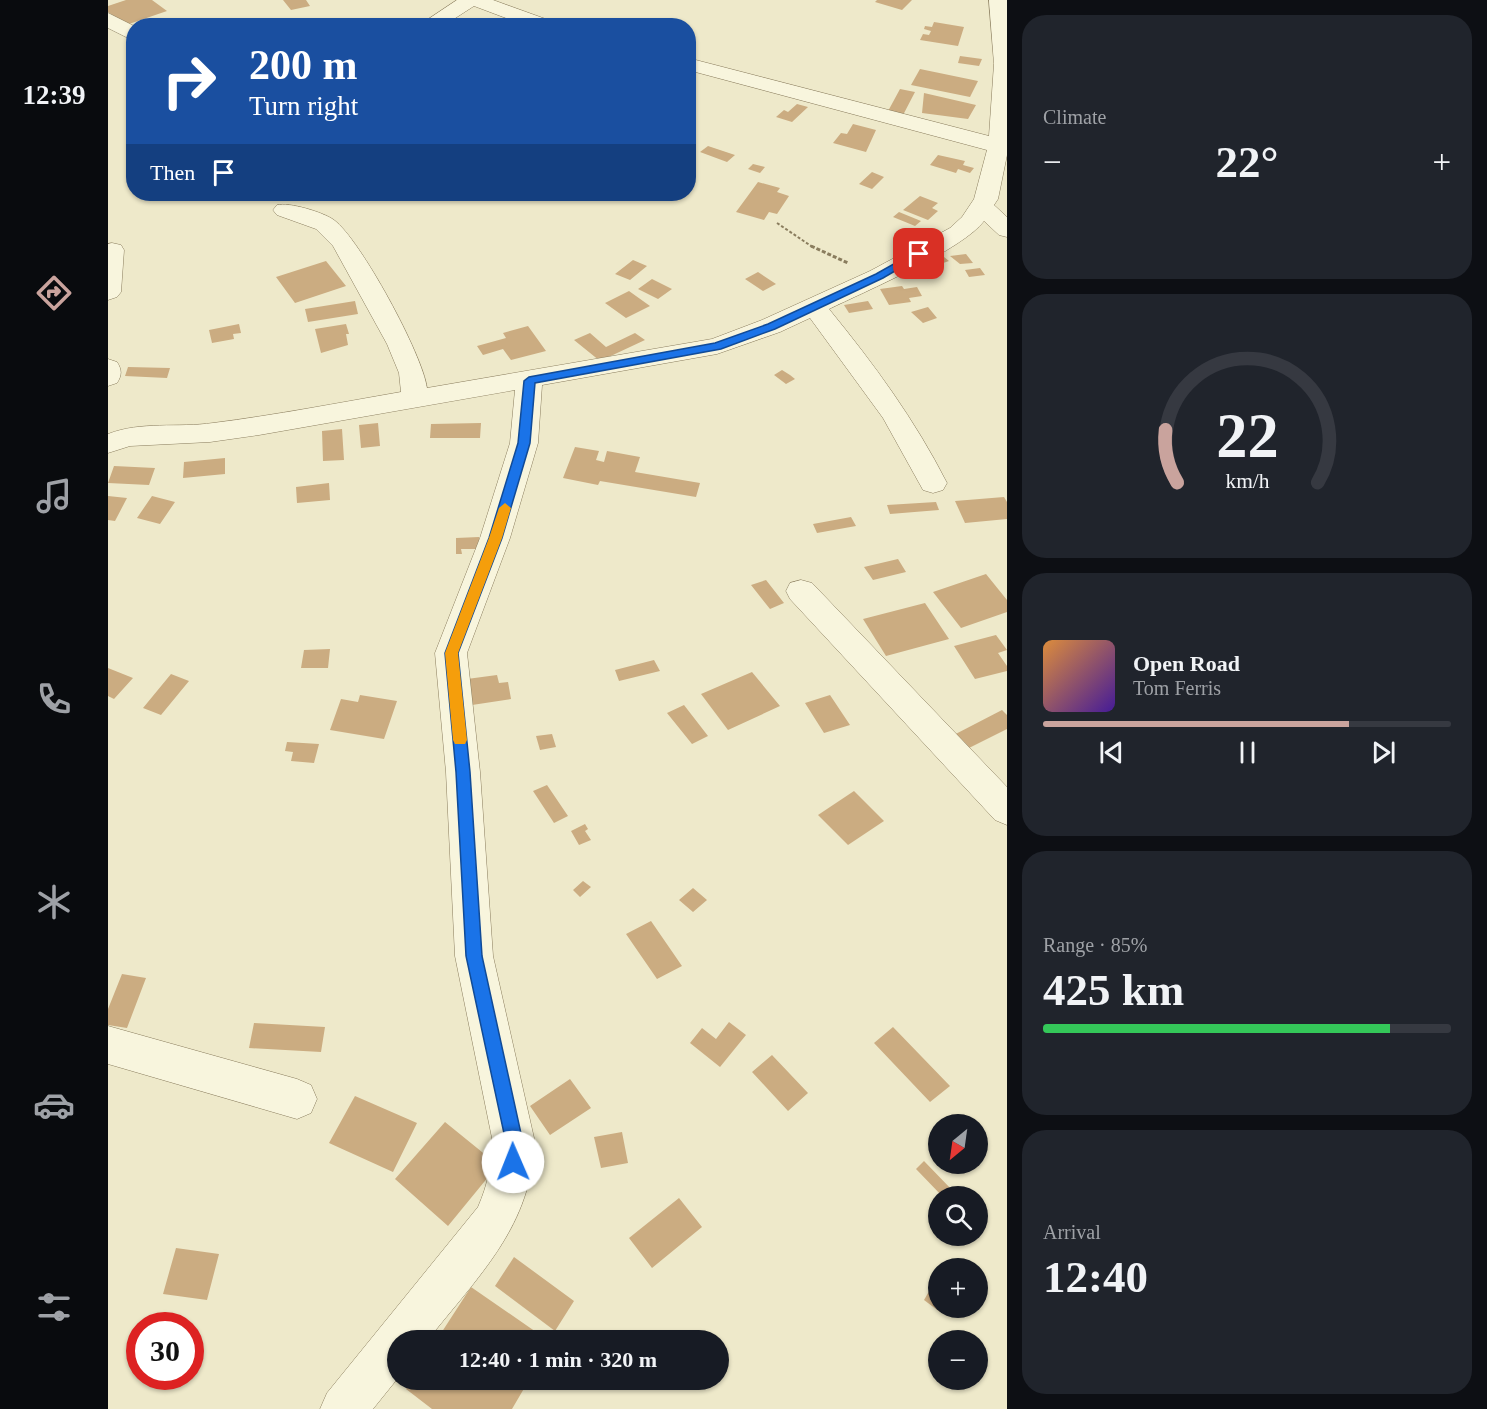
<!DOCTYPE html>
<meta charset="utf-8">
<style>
body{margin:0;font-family:Georgia,serif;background:#20242c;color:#f1f3f6;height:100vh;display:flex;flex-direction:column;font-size:22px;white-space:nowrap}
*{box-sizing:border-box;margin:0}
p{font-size:20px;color:#9ea1a6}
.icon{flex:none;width:33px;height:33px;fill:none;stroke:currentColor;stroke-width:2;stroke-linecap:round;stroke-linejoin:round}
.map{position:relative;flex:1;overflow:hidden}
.panel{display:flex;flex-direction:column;gap:15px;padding:15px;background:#0d0f14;width:480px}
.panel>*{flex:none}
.hud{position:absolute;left:18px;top:18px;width:570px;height:183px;border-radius:24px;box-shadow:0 2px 4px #0004;background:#1a4fa0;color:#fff;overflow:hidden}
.needle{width:39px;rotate:209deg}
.controls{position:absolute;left:820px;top:1114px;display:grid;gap:12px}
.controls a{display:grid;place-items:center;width:60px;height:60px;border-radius:50%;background:#171b24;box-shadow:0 2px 4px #0004;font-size:30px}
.speed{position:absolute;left:18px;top:1312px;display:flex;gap:12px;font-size:30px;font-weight:700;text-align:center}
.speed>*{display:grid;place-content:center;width:78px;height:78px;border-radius:50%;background:#171b24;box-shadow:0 2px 4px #0004;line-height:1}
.speed .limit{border:9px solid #d22;background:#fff;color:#111}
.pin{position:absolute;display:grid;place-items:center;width:51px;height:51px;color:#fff;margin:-26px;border-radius:12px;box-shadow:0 3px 9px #0006}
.me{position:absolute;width:66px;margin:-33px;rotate:359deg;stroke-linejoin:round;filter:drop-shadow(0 0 4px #0008)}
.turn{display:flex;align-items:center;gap:21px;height:126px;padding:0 24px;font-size:27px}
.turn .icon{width:78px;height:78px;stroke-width:2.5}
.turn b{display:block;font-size:42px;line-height:51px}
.then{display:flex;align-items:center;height:57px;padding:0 24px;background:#0003;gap:12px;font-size:22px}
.big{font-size:45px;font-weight:800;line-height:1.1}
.panel .widget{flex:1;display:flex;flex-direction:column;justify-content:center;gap:9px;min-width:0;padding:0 21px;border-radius:24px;background:#20242c}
.panel .dial{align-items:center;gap:0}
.dial svg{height:156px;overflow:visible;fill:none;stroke:#363941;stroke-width:7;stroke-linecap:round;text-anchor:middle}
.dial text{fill:#f1f3f6;stroke:none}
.song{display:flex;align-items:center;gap:18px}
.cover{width:72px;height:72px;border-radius:9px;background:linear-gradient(135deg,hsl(30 70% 55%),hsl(260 70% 35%))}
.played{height:6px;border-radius:3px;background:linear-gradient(90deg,#c9a39d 75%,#363941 75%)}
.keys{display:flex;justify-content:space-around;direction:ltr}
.heat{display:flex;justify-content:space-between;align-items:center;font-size:33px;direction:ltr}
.charge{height:9px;border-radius:4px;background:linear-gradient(90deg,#34c759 85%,#363941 0)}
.trip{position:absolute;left:279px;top:1330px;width:342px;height:60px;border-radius:30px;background:#171b24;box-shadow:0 2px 4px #0004;font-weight:800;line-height:60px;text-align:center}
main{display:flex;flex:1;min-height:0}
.menu{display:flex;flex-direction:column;width:108px;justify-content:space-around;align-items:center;background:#090b0e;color:#9ea1a6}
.menu .icon{width:42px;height:42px}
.menu .selected{color:#c9a39d}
.menu b{font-size:27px;color:#f1f3f6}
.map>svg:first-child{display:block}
.building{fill:#cbac81}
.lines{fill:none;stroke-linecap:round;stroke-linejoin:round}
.minor-casing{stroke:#8a7d5e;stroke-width:1}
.path-far1{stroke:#8a7d5e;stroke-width:2;stroke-dasharray:3 2;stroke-linecap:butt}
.path{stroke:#8a7d5e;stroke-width:3;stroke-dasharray:4 2;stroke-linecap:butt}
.minor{fill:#f8f5dd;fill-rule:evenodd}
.route{fill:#1a73e8;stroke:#114b97;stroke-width:1.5}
.slow{fill:#f59e0b}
</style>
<main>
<nav class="menu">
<b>12:39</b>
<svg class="icon selected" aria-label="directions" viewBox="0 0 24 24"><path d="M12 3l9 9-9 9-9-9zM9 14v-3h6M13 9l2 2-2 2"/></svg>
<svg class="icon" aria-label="music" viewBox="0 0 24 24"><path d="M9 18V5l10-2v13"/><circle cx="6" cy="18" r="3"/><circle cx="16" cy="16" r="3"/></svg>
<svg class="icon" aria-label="phone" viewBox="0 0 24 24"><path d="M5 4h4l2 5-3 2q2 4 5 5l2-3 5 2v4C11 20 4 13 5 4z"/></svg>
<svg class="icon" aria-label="climate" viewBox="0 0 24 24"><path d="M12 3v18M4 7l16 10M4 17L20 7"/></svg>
<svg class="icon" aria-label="car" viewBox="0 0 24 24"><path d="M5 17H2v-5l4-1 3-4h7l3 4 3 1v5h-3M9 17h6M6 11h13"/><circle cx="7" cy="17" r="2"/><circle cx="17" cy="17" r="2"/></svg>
<svg class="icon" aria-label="filters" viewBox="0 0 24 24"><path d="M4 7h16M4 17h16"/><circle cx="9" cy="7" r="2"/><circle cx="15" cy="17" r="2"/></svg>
</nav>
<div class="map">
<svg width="899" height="1409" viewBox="0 0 899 1409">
<rect width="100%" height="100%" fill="#eee9ca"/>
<path class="building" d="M18,0H44L59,11L18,25L0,12V6Z
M175,0H198L202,6L183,10Z
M769,0H804L794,10L767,2Z
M826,22L856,27L850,46L812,40L815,34L821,35L823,31L816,29L817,26L824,27Z
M852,56L874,59L871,66L850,63Z
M812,69L870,81L862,97L803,85Z
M792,89L807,92L794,117L779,113Z
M816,93L868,105L860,119L814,113Z
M689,104L700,107L684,122L668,117L676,110L680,112Z
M745,124L768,130L758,152L725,143L733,133L739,134Z
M600,146L627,155L619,162L592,152Z
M830,155L857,161L855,165L866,168L862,173L850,169L848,173L822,165Z
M645,164L657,167L652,173L640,169Z
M764,172L776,177L764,189L751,184Z
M650,182L672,188L669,192L681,196L669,214L661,212L656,220L628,212Z
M812,196L830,203L824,208L830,211L820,220L795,210Z
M791,212L813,221L807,226L785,217Z
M831,253L841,261L809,272L800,263Z
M858,254L865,263L852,264L842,256Z
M525,260L539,266L522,280L507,274Z
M218,261L238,286L187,303L168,277Z
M872,268L877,275L861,277L857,270Z
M650,272L668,284L655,291L637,279Z
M544,279L564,289L550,299L530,289Z
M794,286L796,289L809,287L814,296L801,298L803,302L781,305L772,289Z
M521,291L542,306L518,318L497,303Z
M247,301L250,314L200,322L197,309Z
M760,301L765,309L741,313L736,305Z
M820,307L829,318L815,323L803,312Z
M131,324L133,333L125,334L126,339L104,343L101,330Z
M238,324L241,334H238L240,345L213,353L207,329Z
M420,326L438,351L403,360L395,349L375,355L369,346L398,338L395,333Z
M482,333L498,347L527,333L537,340L492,361L466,340Z
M20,367L62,368L59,378L17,376Z
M674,370L682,375L687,379L678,384L666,375Z
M270,423L272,446L253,448L251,425Z
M373,423L372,438H322L323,424Z
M234,429L236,460L215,461L214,431Z
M467,447L491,451L488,460L496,462L499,451L532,457L527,472L592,483L588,497L492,481L490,485L455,478Z
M117,458V474L75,478L76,462Z
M6,466L47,468L41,485L0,483Z
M221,483L222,500L189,503L188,487Z
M0,496L19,498L7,521L0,520Z
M44,496L67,502L52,524L29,518Z
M896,497L899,502V519L857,523L847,501Z
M828,502L831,510L782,514L779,505Z
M743,517L748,526L709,533L705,524Z
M371,537V549H353L354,554H348V538Z
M790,559L798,572L765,580L756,567Z
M878,574L899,600V612L853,628L825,592Z
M658,580L676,603L662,609L643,585Z
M817,603L841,639L778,656L755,619Z
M888,635L899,650L890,653L899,666V671L867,679L846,646Z
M222,649L220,668H193L196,650Z
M546,660L552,671L511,681L507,670Z
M0,668L25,678L6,699L0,696Z
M644,672L672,706L620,730L593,694Z
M63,674L81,681L53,715L35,708Z
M389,675L391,683L400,682L403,699L364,705L359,679Z
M252,695L289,701L276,739L222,730L233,699L250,702Z
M722,695L742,725L716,733L697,703Z
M576,705L600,736L584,744L559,713Z
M894,710L899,715V729L851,753L838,739Z
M444,734L448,747L432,750L428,736Z
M179,742L211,744L206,763L183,761L185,752L177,751Z
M439,785L460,816L446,823L425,791Z
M746,791L776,821L740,845L710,815Z
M477,824L480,829L477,831L483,840L471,845L463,831Z
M475,881L483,887L472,897L465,890Z
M585,888L599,900L585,912L571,900Z
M543,921L574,966L549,979L518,934Z
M14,974L38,978L19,1028L0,1025V1009Z
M621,1022L638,1035L612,1067L582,1043L594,1028L608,1039Z
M146,1023L217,1027L213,1052L141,1048Z
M785,1027L842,1086L822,1102L766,1043Z
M664,1055L700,1093L680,1111L644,1072Z
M462,1079L483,1108L442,1135L422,1106Z
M247,1096L309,1123L285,1172L221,1143Z
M337,1122L390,1165L340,1226L287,1179Z
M514,1132L520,1163L493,1168L486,1137Z
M816,1161L845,1191L839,1197H835L808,1169Z
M571,1198L594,1227L544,1268L521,1238Z
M68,1248L111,1254L99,1300L55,1294Z
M406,1257L466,1301L447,1331L387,1286Z
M831,1274V1308H834L832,1312L816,1300Z
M363,1287L441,1341H328Z
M304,1380H421L404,1409H324L298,1389Z"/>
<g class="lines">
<g class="minor-casing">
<path id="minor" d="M349,0H385L446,22L449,26H419L366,6L335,26H310Z
M881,0H899V155L890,199L886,205L899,217V237L891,235L876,221C856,249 756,292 721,309C766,364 807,420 839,483L835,490L825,493L815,490L775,418L702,318L672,332L609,354L434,385L430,443L402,538L359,653L372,772L385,956L426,1138C426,1225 369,1277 319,1341H290V1378L265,1409H212L219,1393L370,1207C380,1184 384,1164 384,1138L347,956L338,772L327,653L372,538L402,443L407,390L151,435L102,442L22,446L0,453V434C33,421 70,428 105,423C168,415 230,403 293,392L291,373L279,344L225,246L208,229L169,215L165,210L169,205C181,202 215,212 226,220C252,239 315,355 319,388L604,339L654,320L762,271L842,228L854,217L866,199L879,150L580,70V58L881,136L886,64Z
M0,13L26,26V41L0,28Z
M4,243L13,245L16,250L13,292L9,297L0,300V244Z
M0,359L9,362C14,370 14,375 9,383L0,386Z
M693,580L704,583L899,787V825L887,820L682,599L678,591L682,583Z
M0,1026L189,1079L203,1085L209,1099L203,1113L189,1119L0,1064Z"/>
</g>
<path class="path-far1" d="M669,223L706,248"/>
<path class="path" d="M703,246L740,263"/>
<use href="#minor" class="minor"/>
</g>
<path class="route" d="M807,252L816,254L775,278L667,329L613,349L427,383L422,443L394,538L350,653L362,772L374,956L414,1138L413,1162L411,1169L405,1171L399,1169L396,1162L397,1138L358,956L348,772L337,653L381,538L410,443L416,381L421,377L607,343L660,324L768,274Z"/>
<path class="slow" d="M397,503L403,508L394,538L350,653L359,740L357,744H347L345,740L337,653L381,538L391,508Z"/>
</svg>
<div class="controls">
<a><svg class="needle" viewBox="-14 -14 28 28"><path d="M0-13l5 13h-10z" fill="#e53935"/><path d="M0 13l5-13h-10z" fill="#9ea1a6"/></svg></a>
<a><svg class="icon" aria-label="search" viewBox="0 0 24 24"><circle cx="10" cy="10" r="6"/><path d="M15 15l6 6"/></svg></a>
<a>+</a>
<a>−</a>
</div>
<div class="speed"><div class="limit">30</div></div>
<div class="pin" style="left:811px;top:254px;background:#d93025"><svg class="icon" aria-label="arrive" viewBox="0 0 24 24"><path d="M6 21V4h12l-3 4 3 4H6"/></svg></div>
<svg class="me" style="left:405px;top:1162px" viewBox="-20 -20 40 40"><circle r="19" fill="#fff"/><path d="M0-13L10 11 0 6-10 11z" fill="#1a73e8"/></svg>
<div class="trip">12:40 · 1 min · 320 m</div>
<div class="hud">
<div class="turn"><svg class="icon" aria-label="right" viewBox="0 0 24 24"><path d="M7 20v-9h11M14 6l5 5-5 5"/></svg><div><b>200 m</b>Turn right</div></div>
<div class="then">Then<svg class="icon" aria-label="arrive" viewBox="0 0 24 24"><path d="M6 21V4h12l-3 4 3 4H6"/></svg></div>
</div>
</div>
<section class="panel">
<div class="widget"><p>Climate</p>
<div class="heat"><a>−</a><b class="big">22°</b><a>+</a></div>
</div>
<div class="widget dial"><svg viewBox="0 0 100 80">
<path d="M14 69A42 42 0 1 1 86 69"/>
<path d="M14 69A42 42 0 0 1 8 42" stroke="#c9a39d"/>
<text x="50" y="56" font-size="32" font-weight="700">22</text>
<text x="50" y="72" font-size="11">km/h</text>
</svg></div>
<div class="widget">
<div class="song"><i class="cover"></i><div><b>Open Road</b><p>Tom Ferris</p></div></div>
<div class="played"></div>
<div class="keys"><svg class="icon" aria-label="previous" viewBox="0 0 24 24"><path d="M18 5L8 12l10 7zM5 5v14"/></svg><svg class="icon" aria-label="pause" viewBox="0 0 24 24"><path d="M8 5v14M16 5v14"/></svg><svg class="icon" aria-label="next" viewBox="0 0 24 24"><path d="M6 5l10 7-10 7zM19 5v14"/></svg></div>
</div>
<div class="widget"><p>Range · 85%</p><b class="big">425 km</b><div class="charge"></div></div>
<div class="widget"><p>Arrival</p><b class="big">12:40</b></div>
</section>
</main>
